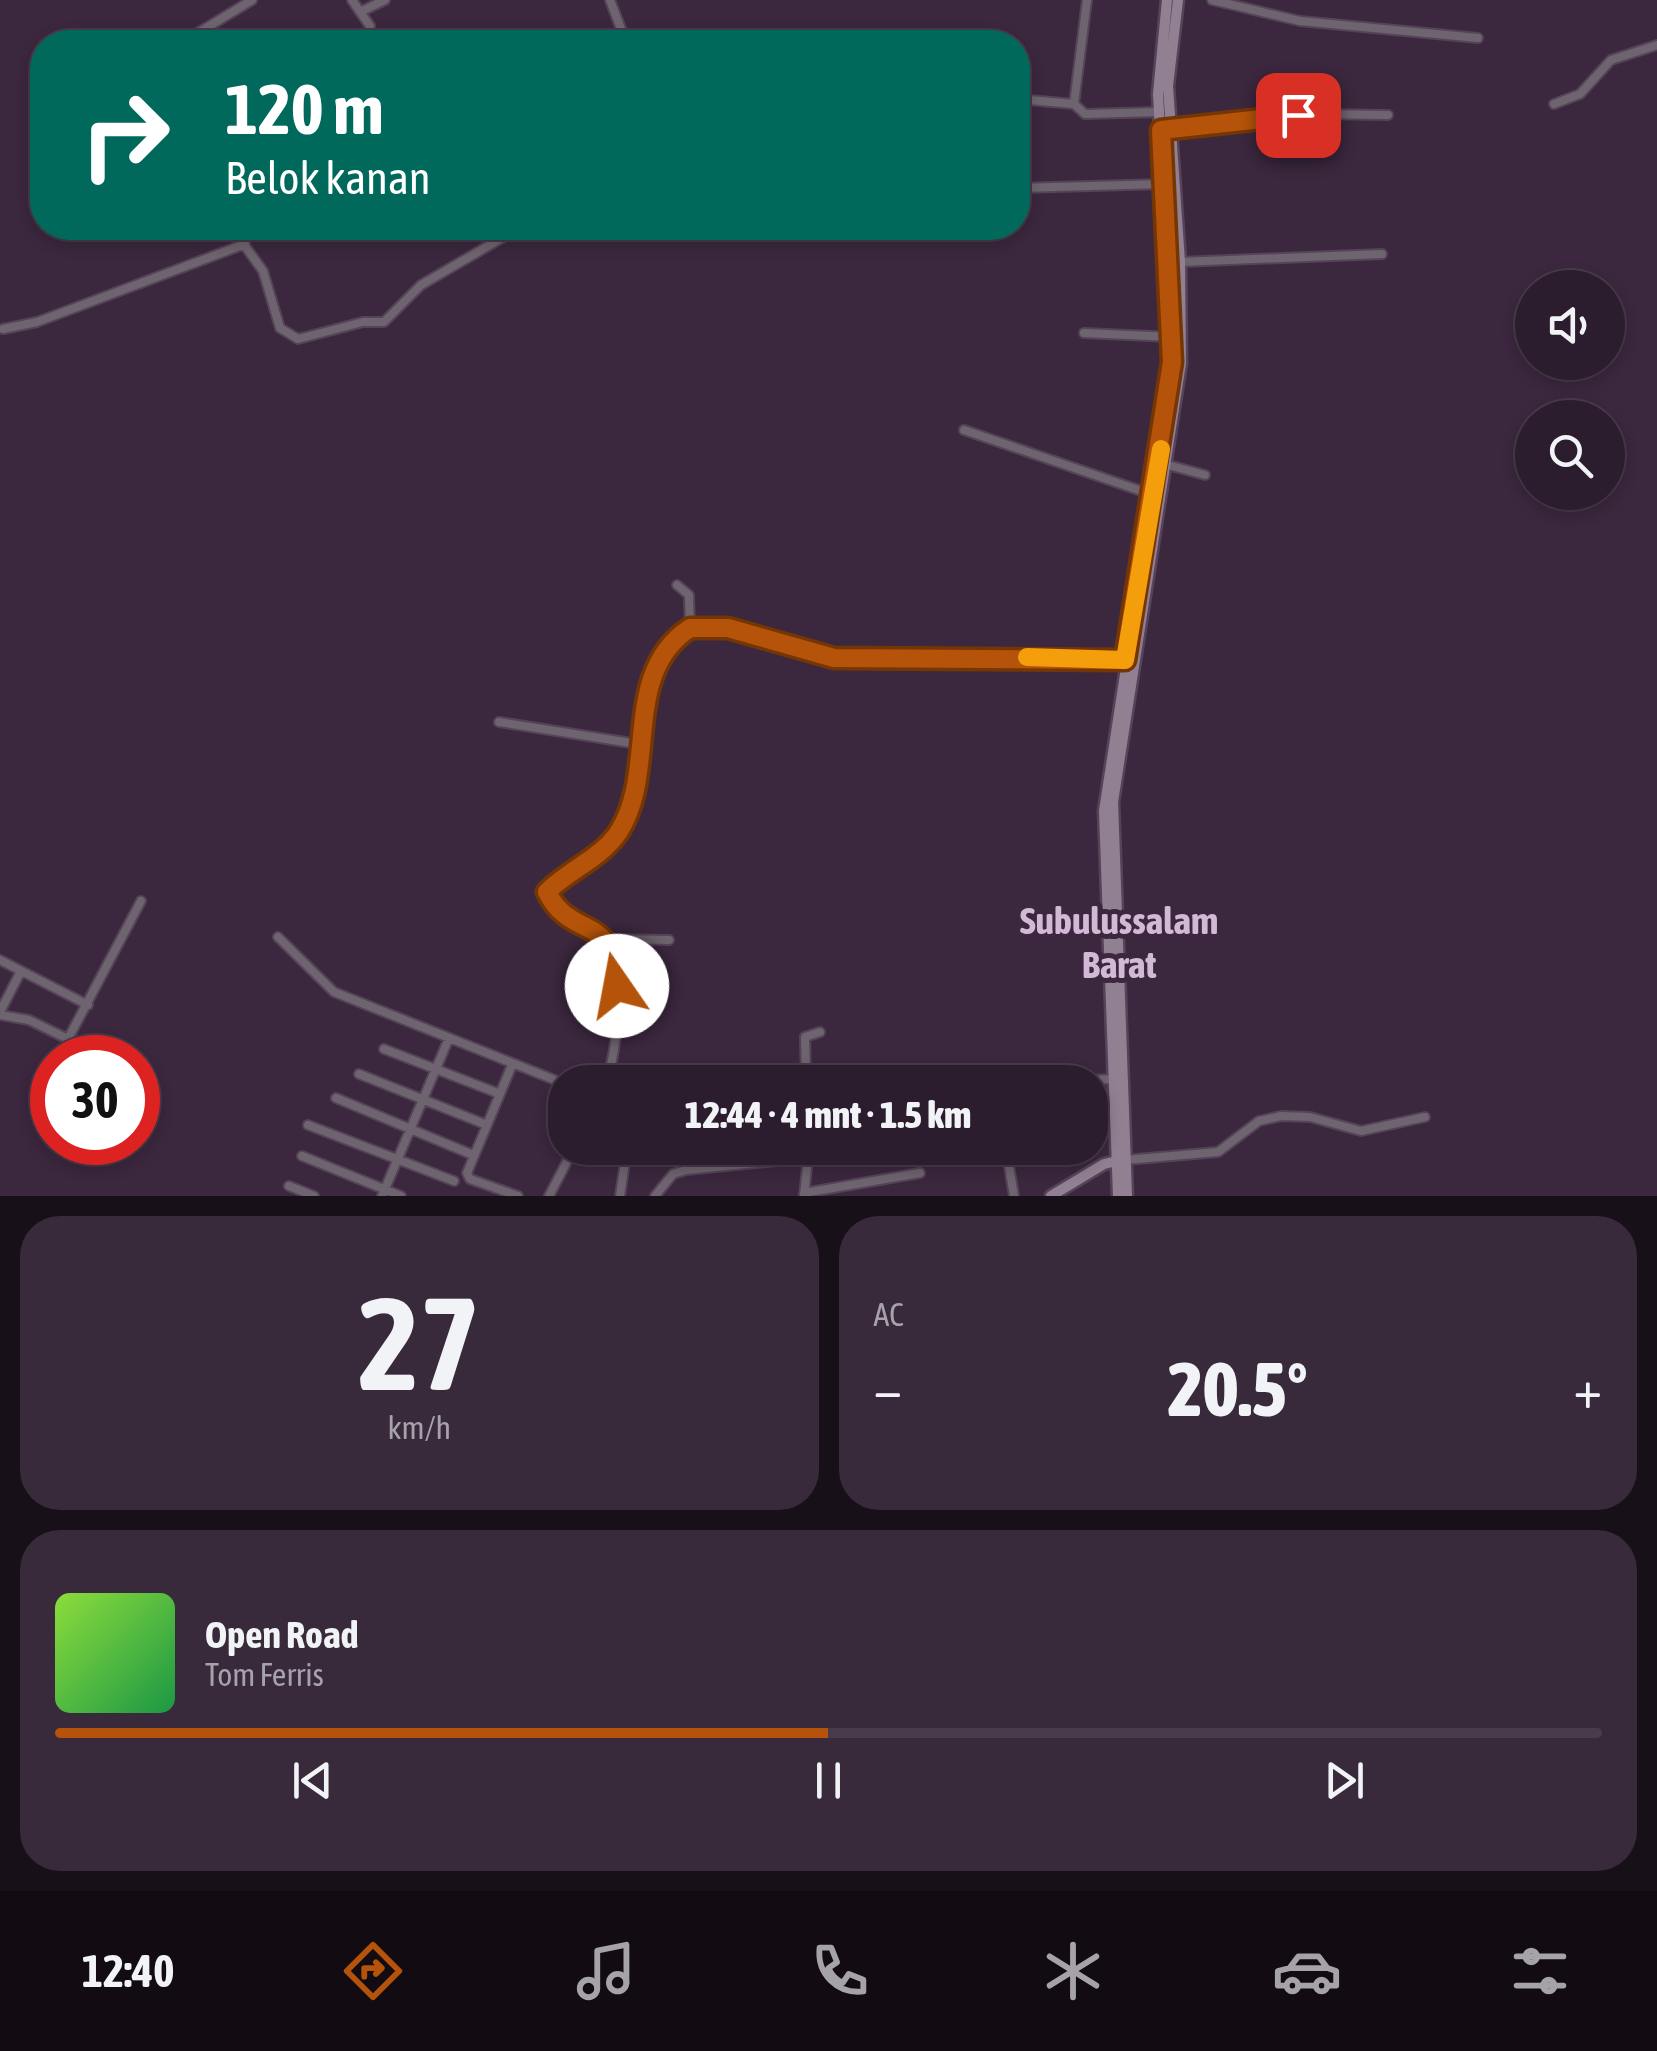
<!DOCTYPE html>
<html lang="id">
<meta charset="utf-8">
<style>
body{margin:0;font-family:"Asap Condensed",sans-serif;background:#382a3a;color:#f1f3f6;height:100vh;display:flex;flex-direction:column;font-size:38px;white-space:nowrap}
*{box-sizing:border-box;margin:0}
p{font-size:32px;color:#a6a2aa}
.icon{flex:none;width:55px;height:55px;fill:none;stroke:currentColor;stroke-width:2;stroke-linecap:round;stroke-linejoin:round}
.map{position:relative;height:1196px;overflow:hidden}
.details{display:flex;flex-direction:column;gap:20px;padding:20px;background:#181019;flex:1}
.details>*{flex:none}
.guide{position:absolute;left:30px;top:30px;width:1000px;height:210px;border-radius:40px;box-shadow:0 5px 15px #0003,0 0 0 2px #483b4a;background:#00695c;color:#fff;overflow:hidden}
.tools{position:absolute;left:1515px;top:270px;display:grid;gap:20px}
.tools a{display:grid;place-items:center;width:110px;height:110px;border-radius:50%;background:#2c1d2e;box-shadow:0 5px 15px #0003,0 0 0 2px #483b4a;font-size:50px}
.speed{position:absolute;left:30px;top:1035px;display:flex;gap:20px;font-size:50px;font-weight:700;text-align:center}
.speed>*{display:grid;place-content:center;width:130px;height:130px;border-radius:50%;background:#2c1d2e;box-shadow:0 5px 15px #0003,0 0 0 2px #483b4a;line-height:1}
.speed .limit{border:15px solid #d22;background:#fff;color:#111}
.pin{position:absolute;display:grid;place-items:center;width:85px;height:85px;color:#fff;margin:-42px;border-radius:20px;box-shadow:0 5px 15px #0006}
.me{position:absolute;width:110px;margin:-55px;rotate:348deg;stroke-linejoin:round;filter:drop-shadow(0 0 8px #0008)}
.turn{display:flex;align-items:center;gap:35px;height:210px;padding:0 30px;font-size:45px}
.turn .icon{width:130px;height:130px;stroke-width:2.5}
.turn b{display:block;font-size:70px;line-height:85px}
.big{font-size:75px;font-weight:800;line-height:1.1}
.details .card{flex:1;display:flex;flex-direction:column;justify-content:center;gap:15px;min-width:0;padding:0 35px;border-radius:40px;background:#382a3a}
.details .dial{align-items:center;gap:0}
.dial b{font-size:130px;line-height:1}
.song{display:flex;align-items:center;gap:30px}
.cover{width:120px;height:120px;border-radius:15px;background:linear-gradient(135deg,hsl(90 70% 55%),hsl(140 70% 35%))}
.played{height:10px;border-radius:5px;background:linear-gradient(90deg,#b45309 50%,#483b4a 50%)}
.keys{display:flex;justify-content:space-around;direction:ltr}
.heat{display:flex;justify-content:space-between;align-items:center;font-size:55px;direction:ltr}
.details .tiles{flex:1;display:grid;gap:20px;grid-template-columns:1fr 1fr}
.card:last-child{grid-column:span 2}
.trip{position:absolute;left:548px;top:1065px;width:560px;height:100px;border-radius:40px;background:#2c1d2e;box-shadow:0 5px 15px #0003,0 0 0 2px #483b4a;font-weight:800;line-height:100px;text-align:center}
.menu{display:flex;height:160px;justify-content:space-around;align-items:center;background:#120c12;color:#a6a2aa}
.menu .icon{width:70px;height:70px}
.menu .active{color:#b45309}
.menu b{font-size:45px;color:#f1f3f6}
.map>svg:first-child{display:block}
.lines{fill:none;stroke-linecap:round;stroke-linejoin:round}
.street-casing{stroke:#564359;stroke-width:12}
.secondary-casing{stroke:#564359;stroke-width:15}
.street{stroke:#6e646f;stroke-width:8}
.secondary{stroke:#918092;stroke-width:10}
.route-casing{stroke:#753606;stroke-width:25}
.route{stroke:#b45309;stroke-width:18}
.slow{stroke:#f59e0b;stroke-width:18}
.labels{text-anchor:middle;stroke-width:10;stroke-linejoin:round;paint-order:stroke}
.quarter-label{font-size:38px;font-weight:bold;fill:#d2b9d5;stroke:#3b273e}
</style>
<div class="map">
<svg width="1657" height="1196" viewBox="0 0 1657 1196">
<rect width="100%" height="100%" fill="#3b273e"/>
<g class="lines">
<g class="street-casing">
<path id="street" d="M352,0L370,26
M610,0L626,42
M1212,0L1300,21L1478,38
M360,12L385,0
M206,28L211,42
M183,42L252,0
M1018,99L1074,104L1085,114L1159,112
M1074,104L1087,0
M1554,104L1580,94L1611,60L1657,45
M1161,130L1315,114L1388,115
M1018,188L1164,184
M232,228L263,271L280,328L298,339L363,322H384L421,285L519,228
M1180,262L1382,254
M3,329L37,322L245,244
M1084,333L1173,337
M964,430L1153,495
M1168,465L1205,475
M677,585L689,595L690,629
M499,722L644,745
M278,937L334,992L565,1084
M607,939L669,940
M0,960L88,1005
M0,1012L21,971
M0,1015L29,1020L68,1039L141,901
M384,1049L500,1094
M512,1065L467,1173L470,1179L518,1196
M359,1074L487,1125
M607,1082C615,1053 629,966 608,941C591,921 559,919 547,892C567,871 599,859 617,834C659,777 625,696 674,641C709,602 791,650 832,658C854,662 879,656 901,656C974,656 1058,649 1129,661
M806,1082L805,1037L820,1032
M1040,1082L1113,1079
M336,1098L473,1155
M308,1125L454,1181
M1006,1148L1014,1196
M302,1156L401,1196
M1125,1160L1218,1152L1259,1121L1281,1116L1310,1117L1361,1131L1425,1117
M289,1186L314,1196
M804,1193L920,1173
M382,1196L449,1038
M549,1196L574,1148
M620,1196L627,1148
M655,1196L673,1174L686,1170L807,1158
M804,1196L809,1148"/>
</g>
<g class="secondary-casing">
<path id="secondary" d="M1051,1196L1104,1164L1121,1160
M1118,1196L1104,811L1173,362L1158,94L1167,0
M1127,1196L1113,802L1181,363L1180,262L1168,86L1178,0"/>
</g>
<use href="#street" class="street"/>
<use href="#secondary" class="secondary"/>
</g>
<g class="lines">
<g class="route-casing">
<path id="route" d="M617,986C616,912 571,941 547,892C567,871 600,859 618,833C659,771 620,674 690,628H728L834,658L1125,660L1172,362L1161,130L1298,115"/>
</g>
<use href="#route" class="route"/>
<path class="slow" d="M1027,657L1125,660L1161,449"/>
</g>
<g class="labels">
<g class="quarter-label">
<text x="1119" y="934">Subulussalam<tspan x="1119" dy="44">Barat</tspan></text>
</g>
</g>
</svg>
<div class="tools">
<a><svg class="icon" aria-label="sound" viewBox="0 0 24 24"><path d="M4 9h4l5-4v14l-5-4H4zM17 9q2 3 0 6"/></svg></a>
<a><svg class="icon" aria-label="search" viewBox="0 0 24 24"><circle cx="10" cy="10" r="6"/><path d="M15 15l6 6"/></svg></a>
</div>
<div class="speed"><div class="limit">30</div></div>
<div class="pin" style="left:1298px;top:115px;background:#d93025"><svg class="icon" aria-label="arrive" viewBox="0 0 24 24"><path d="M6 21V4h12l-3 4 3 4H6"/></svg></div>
<svg class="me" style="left:617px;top:986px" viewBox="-20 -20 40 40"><circle r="19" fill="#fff"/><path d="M0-13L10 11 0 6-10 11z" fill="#b45309"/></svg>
<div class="trip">12:44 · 4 mnt · 1.5 km</div>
<div class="guide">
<div class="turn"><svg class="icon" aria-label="right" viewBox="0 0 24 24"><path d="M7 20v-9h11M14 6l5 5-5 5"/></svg><div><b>120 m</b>Belok kanan</div></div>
</div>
</div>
<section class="details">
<div class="tiles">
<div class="card dial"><b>27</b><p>km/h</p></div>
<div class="card"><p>AC</p>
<div class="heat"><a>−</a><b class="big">20.5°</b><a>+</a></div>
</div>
<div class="card">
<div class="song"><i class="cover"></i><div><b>Open Road</b><p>Tom Ferris</p></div></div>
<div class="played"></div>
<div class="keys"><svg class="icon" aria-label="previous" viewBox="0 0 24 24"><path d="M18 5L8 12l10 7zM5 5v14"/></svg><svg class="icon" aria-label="pause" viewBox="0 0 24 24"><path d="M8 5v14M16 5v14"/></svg><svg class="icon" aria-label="next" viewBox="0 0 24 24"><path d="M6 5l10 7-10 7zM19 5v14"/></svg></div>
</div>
</div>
</section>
<nav class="menu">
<b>12:40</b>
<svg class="icon active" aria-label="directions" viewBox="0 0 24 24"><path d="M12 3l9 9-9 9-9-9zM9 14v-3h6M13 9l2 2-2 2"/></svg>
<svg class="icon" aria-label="music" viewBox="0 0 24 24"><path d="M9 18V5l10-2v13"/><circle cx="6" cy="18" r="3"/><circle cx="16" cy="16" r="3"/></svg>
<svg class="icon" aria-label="phone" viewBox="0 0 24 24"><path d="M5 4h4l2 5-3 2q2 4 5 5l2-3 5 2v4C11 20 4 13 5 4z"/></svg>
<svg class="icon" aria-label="climate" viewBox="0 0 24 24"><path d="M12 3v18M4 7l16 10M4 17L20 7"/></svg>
<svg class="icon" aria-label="car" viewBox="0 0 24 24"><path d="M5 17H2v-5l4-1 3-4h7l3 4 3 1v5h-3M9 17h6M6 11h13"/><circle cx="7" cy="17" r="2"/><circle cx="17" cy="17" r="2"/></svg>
<svg class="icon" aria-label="filters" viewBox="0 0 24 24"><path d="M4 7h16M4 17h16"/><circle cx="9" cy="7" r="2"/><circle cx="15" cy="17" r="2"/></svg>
</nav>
